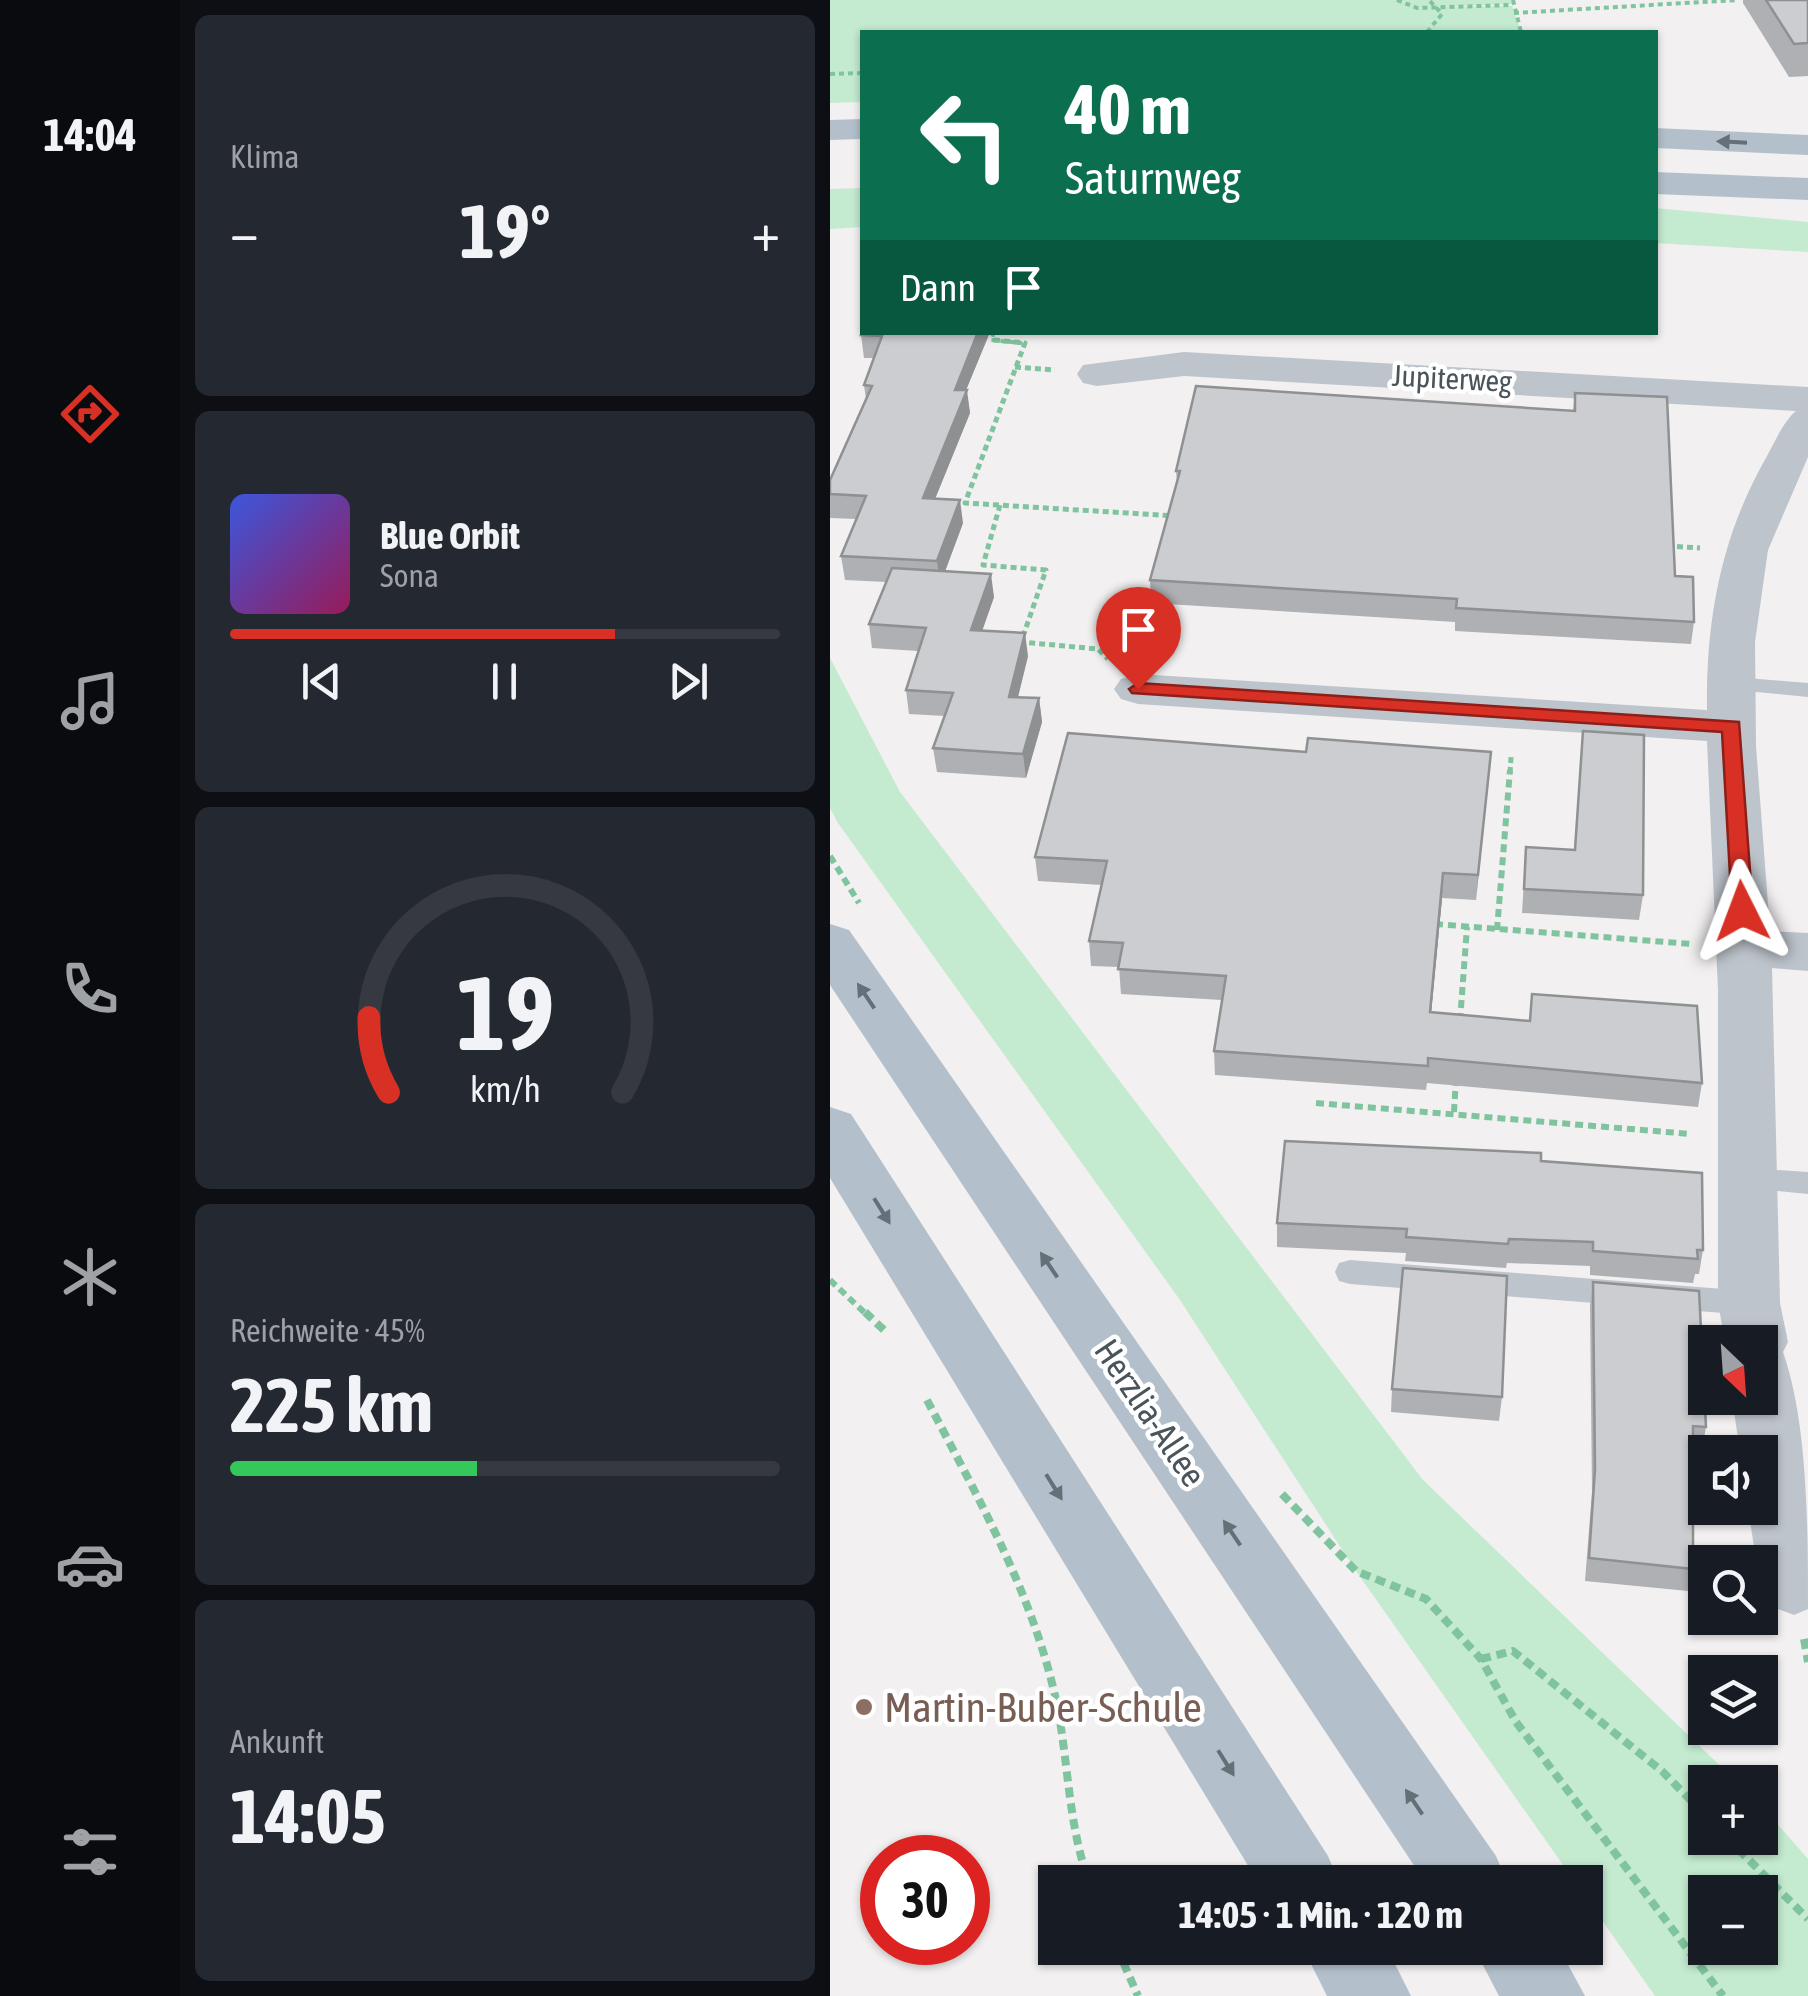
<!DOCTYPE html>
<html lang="de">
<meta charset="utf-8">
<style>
body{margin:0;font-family:"Asap Condensed",sans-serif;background:#242831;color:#f1f3f6;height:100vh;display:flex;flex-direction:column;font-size:38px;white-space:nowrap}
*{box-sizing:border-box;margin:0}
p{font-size:32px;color:#9ea1a6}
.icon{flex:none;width:55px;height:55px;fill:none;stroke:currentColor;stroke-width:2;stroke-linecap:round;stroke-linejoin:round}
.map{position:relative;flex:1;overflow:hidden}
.panel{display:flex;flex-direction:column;gap:15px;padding:15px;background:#0d0f14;width:650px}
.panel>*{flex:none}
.hud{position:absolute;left:30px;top:30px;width:798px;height:305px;border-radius:0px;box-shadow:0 2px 8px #0004;background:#0b6e4f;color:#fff;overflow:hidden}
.needle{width:65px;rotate:155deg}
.tools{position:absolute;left:858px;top:1325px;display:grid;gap:20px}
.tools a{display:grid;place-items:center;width:90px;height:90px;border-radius:0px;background:#171b24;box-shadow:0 2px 8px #0004;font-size:50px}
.speed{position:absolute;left:30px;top:1835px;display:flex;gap:20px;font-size:50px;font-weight:700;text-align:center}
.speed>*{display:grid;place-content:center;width:130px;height:130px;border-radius:50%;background:#171b24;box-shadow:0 2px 8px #0004;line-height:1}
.speed .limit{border:15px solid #d22;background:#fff;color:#111}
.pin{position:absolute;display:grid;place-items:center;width:85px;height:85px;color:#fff;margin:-102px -42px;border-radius:50% 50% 50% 0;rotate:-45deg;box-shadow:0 0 10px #0007}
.pin .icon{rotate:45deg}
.me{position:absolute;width:110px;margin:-55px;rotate:357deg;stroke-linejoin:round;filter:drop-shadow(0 0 8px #0008)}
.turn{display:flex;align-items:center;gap:35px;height:210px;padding:0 40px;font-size:45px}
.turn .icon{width:130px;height:130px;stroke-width:2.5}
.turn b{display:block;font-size:70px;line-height:85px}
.then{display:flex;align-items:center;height:95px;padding:0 40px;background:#0003;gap:20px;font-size:38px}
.big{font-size:75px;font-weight:700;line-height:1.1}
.panel .card{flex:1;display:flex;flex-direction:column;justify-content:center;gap:15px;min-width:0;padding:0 35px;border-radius:15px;background:#242831}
.panel .dial{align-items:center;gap:0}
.dial svg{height:260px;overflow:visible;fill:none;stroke:#363941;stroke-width:7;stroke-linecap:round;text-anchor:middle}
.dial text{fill:#f1f3f6;stroke:none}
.song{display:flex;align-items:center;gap:30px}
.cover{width:120px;height:120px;border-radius:15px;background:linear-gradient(135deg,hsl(230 70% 55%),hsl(330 70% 35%))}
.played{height:10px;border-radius:5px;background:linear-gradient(90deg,#d93025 70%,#363941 70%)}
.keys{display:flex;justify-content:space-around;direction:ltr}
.heat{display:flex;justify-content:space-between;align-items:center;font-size:55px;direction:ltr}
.charge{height:15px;border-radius:8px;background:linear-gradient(90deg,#34c759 45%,#363941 0)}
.trip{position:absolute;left:208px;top:1865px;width:565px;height:100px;border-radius:0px;background:#171b24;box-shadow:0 2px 8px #0004;font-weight:700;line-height:100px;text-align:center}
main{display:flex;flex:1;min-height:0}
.tabs{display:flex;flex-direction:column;width:180px;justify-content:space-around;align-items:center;background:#090b0e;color:#9ea1a6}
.tabs .icon{width:70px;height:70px}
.tabs .on{color:#d93025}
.tabs b{font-size:45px;color:#f1f3f6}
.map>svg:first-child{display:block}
.green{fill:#c4ead0;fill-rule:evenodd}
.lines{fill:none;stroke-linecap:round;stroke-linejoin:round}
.path-far3{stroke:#80c49f;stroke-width:4;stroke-dasharray:5 4;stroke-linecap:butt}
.path-far2{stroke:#80c49f;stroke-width:5;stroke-dasharray:6 4;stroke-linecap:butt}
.path-far1{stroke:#80c49f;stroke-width:6;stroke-dasharray:8 5;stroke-linecap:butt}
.path{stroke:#80c49f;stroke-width:8;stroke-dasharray:10 6;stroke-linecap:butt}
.lane{fill:#bdc4cb;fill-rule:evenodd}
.street{fill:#bdc4cb;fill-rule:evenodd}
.primary{fill:#b3c0cb;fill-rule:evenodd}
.wall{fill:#afb0b4}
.shaded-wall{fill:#8e9092}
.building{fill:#cbcdd1;stroke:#8e9092;stroke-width:2.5}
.oneway{fill:#646f77}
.route{fill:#d93025;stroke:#8d1f18;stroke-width:2.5}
.education-dot{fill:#8d6e63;stroke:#fff;stroke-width:4}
.labels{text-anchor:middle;stroke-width:9;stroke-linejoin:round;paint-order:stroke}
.far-street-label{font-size:30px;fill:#4a545b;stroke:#fff}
.street-label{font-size:35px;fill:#4a545b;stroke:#fff}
.near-education-label{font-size:42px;fill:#785e54;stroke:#fff;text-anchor:start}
</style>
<main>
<nav class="tabs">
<b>14:04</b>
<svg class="icon on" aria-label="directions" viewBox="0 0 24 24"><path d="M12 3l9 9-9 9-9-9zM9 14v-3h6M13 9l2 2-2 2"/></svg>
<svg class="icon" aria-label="music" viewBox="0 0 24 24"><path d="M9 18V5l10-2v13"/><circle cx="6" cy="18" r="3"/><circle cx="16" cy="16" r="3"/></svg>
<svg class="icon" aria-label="phone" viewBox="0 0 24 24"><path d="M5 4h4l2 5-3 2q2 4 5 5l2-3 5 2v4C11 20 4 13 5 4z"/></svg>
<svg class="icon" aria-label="climate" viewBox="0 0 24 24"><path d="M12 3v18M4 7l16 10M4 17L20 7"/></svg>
<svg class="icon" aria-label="car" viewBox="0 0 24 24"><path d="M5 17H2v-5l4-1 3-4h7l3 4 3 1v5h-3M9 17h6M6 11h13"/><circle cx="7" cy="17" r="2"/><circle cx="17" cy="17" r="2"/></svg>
<svg class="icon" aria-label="filters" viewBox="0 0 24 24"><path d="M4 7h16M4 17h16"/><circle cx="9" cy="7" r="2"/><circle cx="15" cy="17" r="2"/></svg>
</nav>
<section class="panel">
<div class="card"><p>Klima</p>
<div class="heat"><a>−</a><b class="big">19°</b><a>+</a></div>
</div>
<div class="card">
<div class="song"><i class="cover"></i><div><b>Blue Orbit</b><p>Sona</p></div></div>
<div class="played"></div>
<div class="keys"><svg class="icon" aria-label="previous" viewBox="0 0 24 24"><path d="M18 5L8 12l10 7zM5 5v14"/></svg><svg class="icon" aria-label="pause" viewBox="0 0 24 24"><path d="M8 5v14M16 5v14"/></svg><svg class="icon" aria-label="next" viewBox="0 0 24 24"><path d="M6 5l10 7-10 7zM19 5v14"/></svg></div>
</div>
<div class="card dial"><svg viewBox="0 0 100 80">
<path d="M14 69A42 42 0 1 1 86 69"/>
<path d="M14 69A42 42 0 0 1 8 46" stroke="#d93025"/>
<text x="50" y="56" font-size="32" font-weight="700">19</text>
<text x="50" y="72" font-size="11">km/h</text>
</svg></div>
<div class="card"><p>Reichweite · 45%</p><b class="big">225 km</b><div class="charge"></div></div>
<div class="card"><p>Ankunft</p><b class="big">14:05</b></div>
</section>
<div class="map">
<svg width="978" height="1996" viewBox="0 0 978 1996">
<rect width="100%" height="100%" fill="#f2f0f0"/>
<path class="green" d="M0,0H683V4L603,7L682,6L691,32H32V102L0,103Z
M32,188V227L0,229V189Z
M825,208L978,222V252L825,243Z
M0,658L70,792L593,1480L907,1782H875V1838H930V1804L978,1859V1996H825L755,1896V1882H745L526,1571L350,1300L8,823L0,808ZM875,1892H930V1948H875Z"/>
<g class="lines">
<path class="path-far3" d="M567,0L587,8L682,5
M683,0L691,32
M684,13L907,0
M597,32L612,14L599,0
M0,74L32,73
M164,332L161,340L192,343"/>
<path class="path-far2" d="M164,340L195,343L135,503L346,516
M185,367L225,370
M170,505L153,565L216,570L191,642L268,649L278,659
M837,546L870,548
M680,773L681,757"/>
<path class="path-far1" d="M0,856L29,903
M605,924L862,944
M667,930L680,770
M630,1021L637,927
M486,1103L861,1134
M624,1112L626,1078
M0,1280L37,1315"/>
<path class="path" d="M35,1312L58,1334
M97,1400C145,1492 198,1585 223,1687C239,1751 236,1819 259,1882
M452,1494L526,1571L596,1599L651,1659L686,1722L893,1996
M974,1639L978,1662
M651,1659L683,1651L833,1772L875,1815
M897,1838L978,1919
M287,1948L308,1996"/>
<path class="lane" d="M903,677L978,683V697L895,689L891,684L895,679Z
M918,1168L978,1172V1194L908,1187L903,1179L908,1171Z
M520,1260L919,1291L930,1294L935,1303L930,1312L919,1315L520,1284L509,1281L505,1272L509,1263Z"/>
<path class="street" d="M354,352L978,387V457L938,550L925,642L926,746L940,931L978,933V971L942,968L950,1303L958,1342L953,1352C978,1423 978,1531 978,1609L964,1615L940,1606L930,1585L918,1508H930V1452H910L902,1398H930V1342H895L888,1303V990L877,741L308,704L291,699L284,689L291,679L308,674L877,710C876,618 891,536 937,456C945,441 954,421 966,411L354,376L267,386L253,383L247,374L253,365Z"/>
<path class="primary" d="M32,119V139L0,140V120Z
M825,128L978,135V155L825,148Z
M825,172L978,178V200L825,194Z
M0,924L19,930L666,1856L677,1882H595L0,985Z
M0,1107L21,1114L498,1856L509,1882H428L0,1178Z
M473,1948H557L581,1996H497Z
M644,1948H729L755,1996H669Z"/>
</g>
<path class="wall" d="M913,0H978V76L959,77L913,3Z
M160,332L136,390L140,413L105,499L133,523L115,571L164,597L152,631L198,656L188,697L209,698L212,722L196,778L107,772L103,748L115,716L79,714L76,690L88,651L42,648L39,624L56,582L15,580L11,556L27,519L0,518V480L36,399L34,385L44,358H34L31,335Z
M745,393L845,576L864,622L861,644L625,631V622L321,603L320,580L347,483L346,471L743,411Z
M753,731L813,895L809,920L692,913L696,847L744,850Z
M476,752H661L646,900L612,898L601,1012L872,1083L868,1107L597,1083L596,1090L385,1075L384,1051L392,1000L291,994L289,967L261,966L259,941L272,885L208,881L205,857Z
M711,1161L873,1250L869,1274H865L863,1283L760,1275V1266L677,1263L676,1268L575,1261L576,1253L447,1247V1223Z
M763,1282L876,1427L872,1450H863V1569L858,1591L755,1581L762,1492L760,1306Z
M562,1389L672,1397L669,1421L561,1412Z"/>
<path class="shaded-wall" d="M148,332H160L127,412L125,390Z
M137,390L140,413L96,521L93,498Z
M130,500L133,523L110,585L107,561Z
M161,574L164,597L144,654L141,630Z
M195,633L198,656L182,721L179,697Z
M209,698L212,722L196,778L193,754Z
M661,752L659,776L646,900L648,875Z
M613,873L612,898L599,1036L600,1012Z"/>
<path class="building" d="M936,0H978V43L964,44Z
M32,332H148L125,390H137L93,498L130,500L107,561L11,556L36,496L0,494V480L42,386L34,385L52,336L31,335Z
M366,386L745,411V393L837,397L845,576L863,577L864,622L626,608L627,599L320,580L350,471H346Z
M62,568L161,574L141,630L195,633L179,697L209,698L193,754L103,748L123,693L76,690L96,628L39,624Z
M753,731L814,735L813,895L694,889L696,847L745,850Z
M238,733L476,752L478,738L661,752L648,875L613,873L600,1012L700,1021L702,994L867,1006L872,1083L598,1058V1066L384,1051L396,976L288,969L293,943L259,941L277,861L205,857Z
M455,1141L711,1153V1161L872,1173L873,1250H867L868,1259L763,1251V1242L679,1239L678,1244L576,1237L577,1229L447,1223Z
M573,1268L677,1276L672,1397L562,1389Z
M763,1282L869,1291L876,1427L863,1426V1569L759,1558L765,1469Z"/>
<defs><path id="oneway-solid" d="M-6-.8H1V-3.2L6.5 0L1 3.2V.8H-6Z" transform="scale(2.5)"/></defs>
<g class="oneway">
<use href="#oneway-solid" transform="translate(902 142) rotate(-177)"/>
<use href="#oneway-solid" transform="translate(36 996) rotate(-124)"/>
<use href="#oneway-solid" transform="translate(52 1211) rotate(58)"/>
<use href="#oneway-solid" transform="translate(219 1265) rotate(-124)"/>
<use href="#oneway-solid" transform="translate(224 1487) rotate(58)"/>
<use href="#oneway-solid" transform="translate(402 1533) rotate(-124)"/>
<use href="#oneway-solid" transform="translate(396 1763) rotate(58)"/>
<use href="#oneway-solid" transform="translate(584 1802) rotate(-124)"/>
</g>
<path class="route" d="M308,683L909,722L923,911L912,918L902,911L892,732L302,693L299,689Z"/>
<circle class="education-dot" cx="34" cy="1707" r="10"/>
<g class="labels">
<g class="far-street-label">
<text transform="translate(622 379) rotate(3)" y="10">Jupiterweg</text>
</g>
<g class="street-label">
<text transform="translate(320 1413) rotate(56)" y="12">Herzlia-Allee</text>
</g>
<g class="near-education-label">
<text x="54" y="1722">Martin-Buber-Schule</text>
</g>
</g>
</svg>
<div class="tools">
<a><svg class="needle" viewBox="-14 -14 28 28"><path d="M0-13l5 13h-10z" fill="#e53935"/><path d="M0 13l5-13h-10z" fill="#9ea1a6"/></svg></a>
<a><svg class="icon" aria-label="sound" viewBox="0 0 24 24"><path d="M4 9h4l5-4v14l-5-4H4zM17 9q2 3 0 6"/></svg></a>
<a><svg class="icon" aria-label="search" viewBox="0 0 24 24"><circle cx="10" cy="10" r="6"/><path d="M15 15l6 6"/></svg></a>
<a><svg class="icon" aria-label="layers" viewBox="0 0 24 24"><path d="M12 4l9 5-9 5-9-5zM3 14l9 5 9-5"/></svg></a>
<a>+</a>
<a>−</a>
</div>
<div class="speed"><div class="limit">30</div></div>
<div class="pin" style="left:308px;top:689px;background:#d93025"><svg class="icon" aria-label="arrive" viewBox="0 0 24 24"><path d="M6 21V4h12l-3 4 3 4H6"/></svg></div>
<svg class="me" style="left:912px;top:911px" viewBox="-20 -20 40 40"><path d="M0-17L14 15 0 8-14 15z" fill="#d93025" stroke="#fff" stroke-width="4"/></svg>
<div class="trip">14:05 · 1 Min. · 120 m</div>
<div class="hud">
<div class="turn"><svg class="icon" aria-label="left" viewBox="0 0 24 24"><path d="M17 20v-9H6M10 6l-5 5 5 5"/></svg><div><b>40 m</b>Saturnweg</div></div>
<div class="then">Dann<svg class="icon" aria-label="arrive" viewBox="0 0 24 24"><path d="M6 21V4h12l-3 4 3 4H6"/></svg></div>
</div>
</div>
</main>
